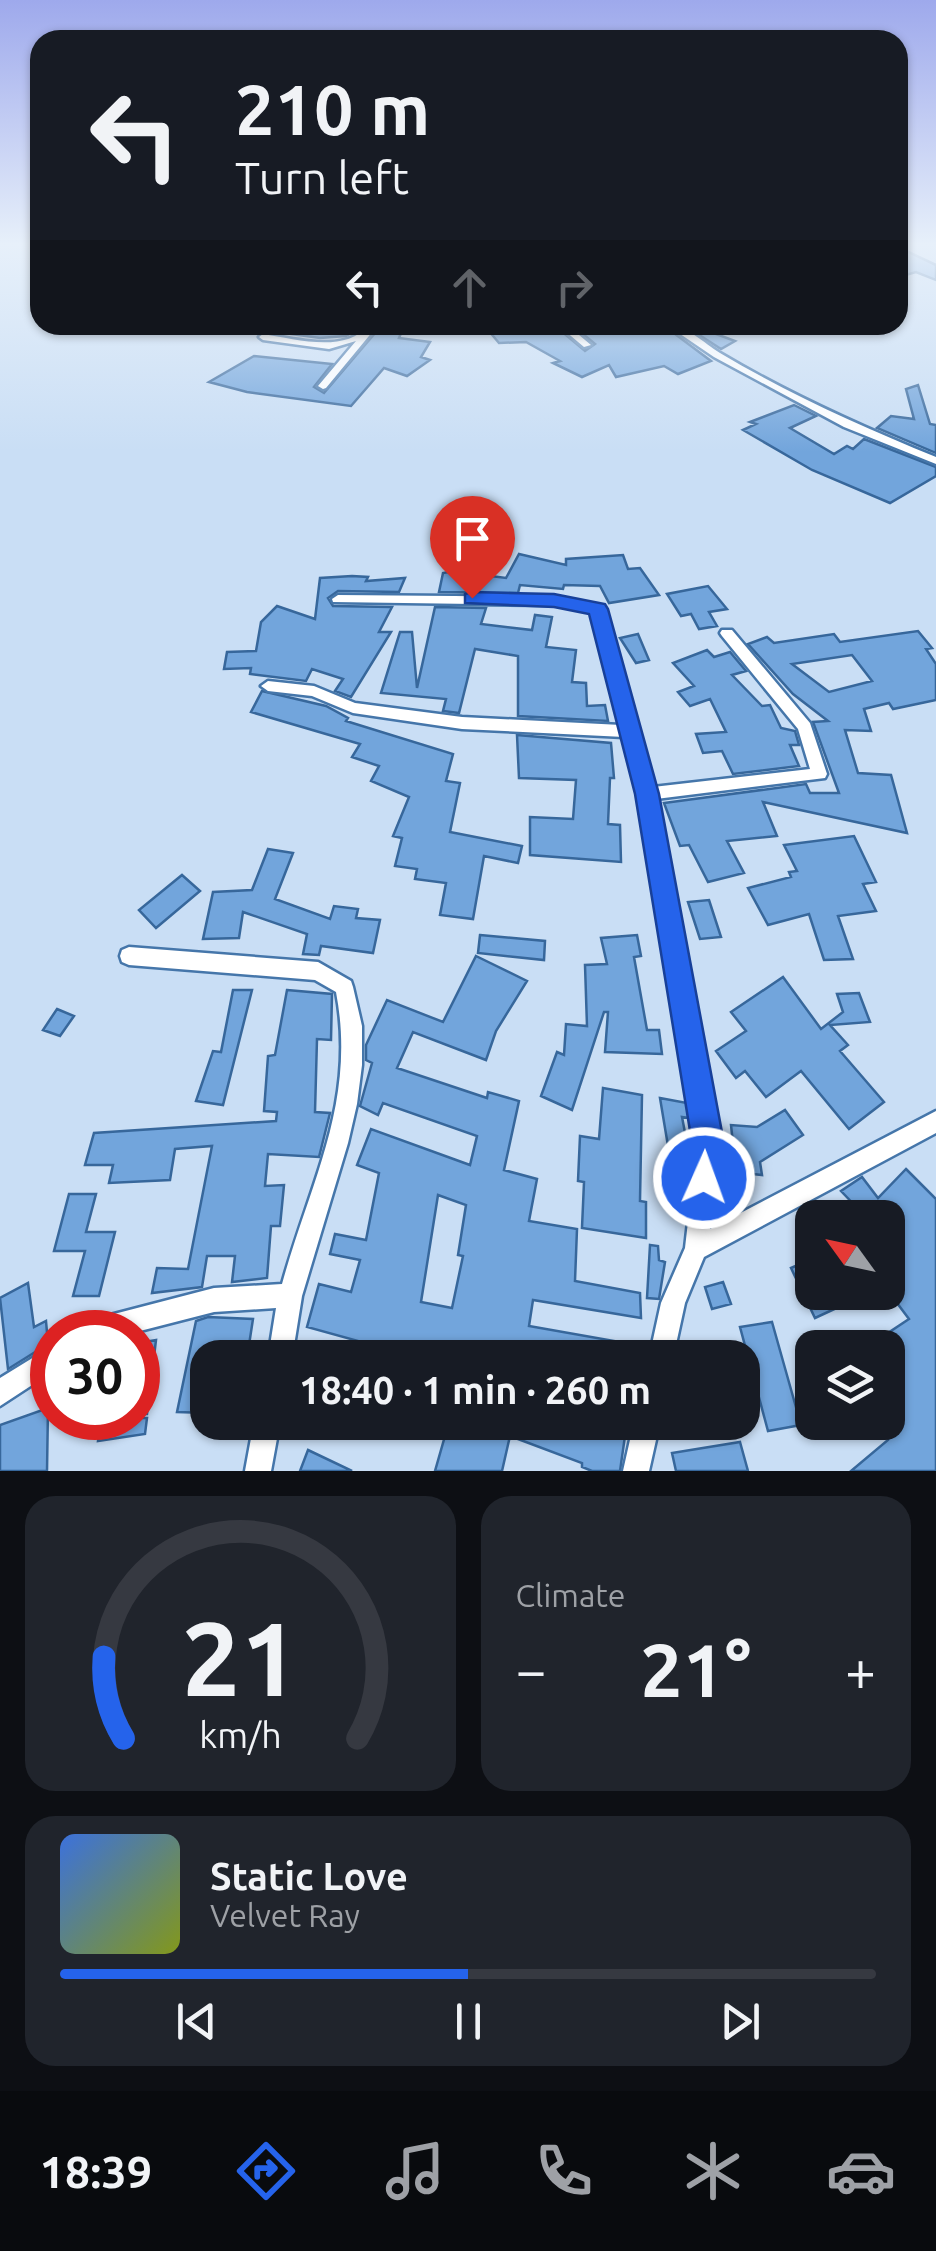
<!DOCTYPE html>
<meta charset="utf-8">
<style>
body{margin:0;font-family:Ubuntu,sans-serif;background:#20242c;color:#f1f3f6;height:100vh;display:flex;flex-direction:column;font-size:38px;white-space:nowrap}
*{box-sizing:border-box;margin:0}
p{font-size:32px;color:#9ea1a6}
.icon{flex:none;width:55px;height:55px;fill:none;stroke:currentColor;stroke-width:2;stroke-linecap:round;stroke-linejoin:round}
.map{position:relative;height:1471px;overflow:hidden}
.drawer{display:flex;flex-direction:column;gap:25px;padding:25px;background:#0d0f14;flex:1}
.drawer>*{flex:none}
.banner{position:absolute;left:30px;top:30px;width:878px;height:305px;border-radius:30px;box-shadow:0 2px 8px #0004;background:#171b24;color:#f1f3f6;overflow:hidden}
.needle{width:65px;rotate:303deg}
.controls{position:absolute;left:795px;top:1200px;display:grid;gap:20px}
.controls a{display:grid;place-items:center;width:110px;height:110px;border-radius:20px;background:#171b24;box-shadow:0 2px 8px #0004;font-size:50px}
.speed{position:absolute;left:30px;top:1310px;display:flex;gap:20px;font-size:50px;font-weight:700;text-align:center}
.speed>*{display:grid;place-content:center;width:130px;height:130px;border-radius:50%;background:#171b24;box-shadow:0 2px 8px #0004;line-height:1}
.speed .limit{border:15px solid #d22;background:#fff;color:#111}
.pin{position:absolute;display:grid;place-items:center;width:85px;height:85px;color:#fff;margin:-102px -42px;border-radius:50% 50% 50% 0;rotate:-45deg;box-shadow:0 0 10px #0007}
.pin .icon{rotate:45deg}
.me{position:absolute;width:110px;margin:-55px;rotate:2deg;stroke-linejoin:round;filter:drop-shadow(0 0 8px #0008)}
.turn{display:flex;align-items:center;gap:35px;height:210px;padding:0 40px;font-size:45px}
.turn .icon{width:130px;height:130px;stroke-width:2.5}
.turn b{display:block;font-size:70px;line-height:85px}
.lanes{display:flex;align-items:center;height:95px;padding:0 40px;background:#0003;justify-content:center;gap:50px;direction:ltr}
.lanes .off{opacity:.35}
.big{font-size:75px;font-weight:600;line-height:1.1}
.drawer .card{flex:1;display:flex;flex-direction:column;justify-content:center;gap:15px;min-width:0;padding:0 35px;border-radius:30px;background:#20242c}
.drawer .dial{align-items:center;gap:0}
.dial svg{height:260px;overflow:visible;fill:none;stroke:#363941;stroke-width:7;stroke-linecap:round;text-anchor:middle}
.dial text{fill:#f1f3f6;stroke:none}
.song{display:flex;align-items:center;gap:30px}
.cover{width:120px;height:120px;border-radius:15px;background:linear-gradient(135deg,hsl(220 70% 55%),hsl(70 70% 35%))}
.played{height:10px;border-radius:5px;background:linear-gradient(90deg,#2563eb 50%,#363941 50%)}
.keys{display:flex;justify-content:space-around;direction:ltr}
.heat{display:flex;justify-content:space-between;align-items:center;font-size:55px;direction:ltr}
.drawer .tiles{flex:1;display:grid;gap:25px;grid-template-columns:1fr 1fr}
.card:last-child{grid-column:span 2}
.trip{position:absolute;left:190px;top:1340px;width:570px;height:100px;border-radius:30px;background:#171b24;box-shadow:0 2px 8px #0004;font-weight:600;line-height:100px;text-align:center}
.dock{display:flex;height:160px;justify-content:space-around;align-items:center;background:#090b0e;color:#9ea1a6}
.dock .icon{width:70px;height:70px}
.dock .current{color:#2563eb}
.dock b{font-size:45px;color:#f1f3f6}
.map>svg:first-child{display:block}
.building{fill:#72a5dc;stroke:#37679b;stroke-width:2.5;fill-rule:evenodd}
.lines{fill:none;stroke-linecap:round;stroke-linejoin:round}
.street-casing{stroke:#4576aa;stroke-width:5}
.street{fill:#fff;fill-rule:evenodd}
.route{fill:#2563eb;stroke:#184099;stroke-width:2.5}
</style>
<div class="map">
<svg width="936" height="1471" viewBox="0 0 936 1471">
<rect width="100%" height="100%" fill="#c9def5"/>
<path class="building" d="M898,247L936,265V280L916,272L898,277Z
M265,325H363L346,336L320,338L270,331L264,330Z
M382,325L404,326L399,338L430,342L421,357L430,360L407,376L384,368L351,406L247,392L209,382L254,356L332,364L314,387L324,393Z
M520,325H554L585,351L595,344L577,329L663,325L711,361L678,374L664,366L616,377L609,365L582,377L553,363L560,361L526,342L499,343L488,330Z
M684,325H719L708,331L735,341L721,349Z
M918,385L930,424L936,425V453L877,428L891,416L914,419L906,389Z
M794,405L816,416L790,428L834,454L847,446L853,449L864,439L936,467V476L890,503L812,470L743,430L756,424L750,422Z
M519,554L566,565V559L623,555L628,569L640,568L659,595L609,603L600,586L564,585L563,589L520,585L518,593L439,592L443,573L465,569L467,573L506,578Z
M352,576L368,577L366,581L405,578L399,592L338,591L328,598L333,606L392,607L379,632H391L351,697L335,691L343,679L312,669L306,681L250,674L251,668L224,669L227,652L256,651L261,622L277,606L315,619L320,578Z
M708,586L727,609L709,612L717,626L699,629L691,614L681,616L667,594Z
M435,607L486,608L481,624L532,630L535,615L552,617L546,647L576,650L572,682L586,683L587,706L605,705L608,721L518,716V656L475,649L459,713L443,711L446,699L381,693L400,632H412L417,688Z
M918,631L932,648L926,649L936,664V700L893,709L889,703L864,709L871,731L845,730L858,773L891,775L907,833L763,802L777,836L727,841L744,873L708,882L689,845L680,846L664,803L806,784L810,793H839L813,722L828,721L793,694L748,644L767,637L774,643L834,634L840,642ZM852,655L872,681L829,692L792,664Z
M638,634L649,660L636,663L620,638Z
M707,650L714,657L730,652L746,671L732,675L762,706L770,705L781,728L795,731L799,745H790L799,766L733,774L722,751L703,753L696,734L726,732L710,699L690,706L678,692L694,686L673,663Z
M262,691L326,706L348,718L346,721L453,754L446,781L460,783L450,832L522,846L518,863L484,856L473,919L440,915L446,883L415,879L417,869L395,866L402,838L393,836L409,797L371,781L379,766L352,757L360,744L251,712Z
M517,735L611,743L614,778H610L608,824L620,825L621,862L530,855V817L573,819L576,780L519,778Z
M854,836L876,882L863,884L876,911L838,916L853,959L824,960L809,914L768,925L748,888L791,877L789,872L797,871L784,845Z
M268,849L293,853L275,899L330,919L334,906L358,909L356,918L380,920L373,953L321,946L319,955L303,954L307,934L243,912L239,938L203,939L213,892L252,890Z
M182,875L200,891L156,928L139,910Z
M709,900L721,937L700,939L688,902Z
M480,935L545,941L544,960L478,953Z
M637,935L641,956L634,957L647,1030H659L662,1054L605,1052L608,1012H604L572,1110L541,1096L557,1052L564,1055L566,1024L587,1026L585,965L607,964L601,938Z
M476,956L527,981L496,1031L486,1060L413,1032L397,1068L487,1098L488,1092L519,1101L504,1170L537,1179L529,1221L577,1229L575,1281L640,1293L641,1318L533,1300L529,1326L631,1344L630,1358H459L396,1344L394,1351L307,1327L319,1284L351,1292L360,1260L330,1254L335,1234L366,1240L379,1173L357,1165L371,1129L470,1165L477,1136L383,1103L378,1115L360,1106L372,1063L366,1060V1045L387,1000L443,1022ZM438,1195L466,1205L458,1255L463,1256L452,1308L421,1302Z
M783,977L821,1029L843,1012L837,994L859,993L870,1022L830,1025L848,1045L840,1051L884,1102L849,1129L801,1071L766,1097L745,1071L736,1078L716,1051L746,1031L731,1012Z
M233,990H252L223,1105L196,1101L213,1051L221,1052Z
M287,990L332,994L331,1040L317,1039L315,1112L330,1113L319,1157L268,1154L265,1186L284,1185L280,1226H271L267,1278L232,1282L235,1256H207L202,1287L152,1293L157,1268L188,1269L212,1146L175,1149L170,1180L109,1183L113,1165H85L94,1133L276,1121L277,1112L264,1111L268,1056L275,1055Z
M57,1009L74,1016L60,1036L43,1030Z
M603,1088L642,1095L640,1201L646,1202V1238L582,1228L584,1182L578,1181L580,1136L599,1139Z
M660,1098L687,1103L689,1118L682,1117L691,1164H671Z
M785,1110L803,1135L760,1162L762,1175L736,1172L731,1125L757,1127Z
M906,1169L936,1199V1471H851L888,1440V1333L909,1319L888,1291V1256L896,1249L888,1239V1218H867L841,1191L862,1177L878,1198Z
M69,1194H96L86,1232H115L99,1296H73L85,1251H54Z
M650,1245L658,1246L659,1260L665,1262L659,1299L647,1298Z
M812,1259V1292H871L815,1318L791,1268Z
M723,1282L731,1304L712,1309L705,1287Z
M28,1283L34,1327L46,1321L48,1344L8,1369L0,1298Z
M208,1317L253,1319L247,1358H208V1413L177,1412L196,1321Z
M772,1322L801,1425L768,1431L740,1327Z
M156,1340L147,1414H138V1343Z
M48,1408L47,1471H0V1425Z
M101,1418H147L145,1434L98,1441Z
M449,1422H586L625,1436L620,1471H592L582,1467V1463L510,1436L502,1471H435Z
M740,1442L748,1471H676L672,1453Z
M308,1450L352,1471H300Z"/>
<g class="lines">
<g class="street-casing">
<path id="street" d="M369,325H378L326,388L323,389L318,386L356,341L329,349L263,340L259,337L263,334C296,339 345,354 369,325Z
M558,325H567L591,345L584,347Z
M667,325C686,325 704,343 720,353C789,394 862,427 936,457V464L844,427L714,357Z
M338,595L554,597L603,606L653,787L810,769L798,729L722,636L720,633L722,630H732L810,723L827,774L825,778L656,799L719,1143L710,1229L936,1111V1133L704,1257L685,1303L673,1358H649L661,1303L685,1248L697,1143L639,794L624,737L462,729L353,713L312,696L268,691L261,686L268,681L314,686L355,703L462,717L621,725L592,612L554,605L333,602L332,599Z
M129,947L318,962L351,981L353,987L362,1026V1065L357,1104L348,1143L302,1296L292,1358H268L276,1308L214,1312L136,1332H79L82,1323L91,1320L214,1288L282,1284C310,1182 357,1102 336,992L315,980L129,965L122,962L120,956L122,950Z
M52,1346V1372L0,1406V1378Z
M254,1422H280L271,1471H245Z
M634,1422H660L649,1471H623Z"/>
</g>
<use href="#street" class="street"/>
</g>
<linearGradient id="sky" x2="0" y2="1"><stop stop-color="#9ea9ec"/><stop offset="0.54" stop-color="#e7f0fa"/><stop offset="1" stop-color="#e7f0fa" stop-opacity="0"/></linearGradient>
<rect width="936" height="452" fill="url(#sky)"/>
<path class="route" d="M472,592L554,594L605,604L608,609L659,794L724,1143L716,1190L704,1195L692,1190L687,1178L692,1143L635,794L589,614L554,607L465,603V594Z"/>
</svg>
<div class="controls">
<a><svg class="needle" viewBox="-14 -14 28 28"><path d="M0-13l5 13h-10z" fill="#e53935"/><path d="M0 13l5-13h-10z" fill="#9ea1a6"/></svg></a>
<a><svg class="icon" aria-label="layers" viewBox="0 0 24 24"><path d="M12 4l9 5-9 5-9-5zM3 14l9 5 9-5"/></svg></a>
</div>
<div class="speed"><div class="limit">30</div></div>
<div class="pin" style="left:472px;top:598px;background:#d93025"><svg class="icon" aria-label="arrive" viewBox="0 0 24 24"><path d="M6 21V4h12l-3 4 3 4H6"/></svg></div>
<svg class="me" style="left:704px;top:1178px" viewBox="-20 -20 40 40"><circle r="17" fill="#2563eb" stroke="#fff" stroke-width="3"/><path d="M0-11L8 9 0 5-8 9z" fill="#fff"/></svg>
<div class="trip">18:40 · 1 min · 260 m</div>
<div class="banner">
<div class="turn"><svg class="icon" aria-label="left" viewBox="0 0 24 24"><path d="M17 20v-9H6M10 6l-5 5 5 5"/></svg><div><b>210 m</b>Turn left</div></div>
<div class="lanes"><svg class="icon" aria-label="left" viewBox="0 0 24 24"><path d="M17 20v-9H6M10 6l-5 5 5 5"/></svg><svg class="icon off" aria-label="ahead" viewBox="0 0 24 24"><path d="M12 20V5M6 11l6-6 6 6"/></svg><svg class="icon off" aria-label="right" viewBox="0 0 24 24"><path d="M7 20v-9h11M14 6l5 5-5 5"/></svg></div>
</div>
</div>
<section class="drawer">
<div class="tiles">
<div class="card dial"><svg viewBox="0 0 100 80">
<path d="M14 69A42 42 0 1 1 86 69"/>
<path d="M14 69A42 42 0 0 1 8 44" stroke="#2563eb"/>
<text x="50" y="56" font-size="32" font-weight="700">21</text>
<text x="50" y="72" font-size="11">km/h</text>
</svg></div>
<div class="card"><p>Climate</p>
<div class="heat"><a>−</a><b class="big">21°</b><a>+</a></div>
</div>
<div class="card">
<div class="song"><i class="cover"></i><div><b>Static Love</b><p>Velvet Ray</p></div></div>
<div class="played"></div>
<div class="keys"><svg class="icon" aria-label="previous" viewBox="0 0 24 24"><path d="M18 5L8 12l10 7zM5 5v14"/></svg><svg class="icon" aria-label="pause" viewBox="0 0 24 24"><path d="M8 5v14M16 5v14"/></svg><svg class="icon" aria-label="next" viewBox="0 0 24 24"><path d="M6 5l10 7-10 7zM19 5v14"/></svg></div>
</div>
</div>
</section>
<nav class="dock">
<b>18:39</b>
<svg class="icon current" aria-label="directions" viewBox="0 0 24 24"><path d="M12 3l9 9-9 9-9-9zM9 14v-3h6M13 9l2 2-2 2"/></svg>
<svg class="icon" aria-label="music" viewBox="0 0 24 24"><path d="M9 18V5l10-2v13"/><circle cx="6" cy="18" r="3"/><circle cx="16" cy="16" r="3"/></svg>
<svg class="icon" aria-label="phone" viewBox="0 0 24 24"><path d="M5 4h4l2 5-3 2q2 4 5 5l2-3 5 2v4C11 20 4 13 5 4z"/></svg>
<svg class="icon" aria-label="climate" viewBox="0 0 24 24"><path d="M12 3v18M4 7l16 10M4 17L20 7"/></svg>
<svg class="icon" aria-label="car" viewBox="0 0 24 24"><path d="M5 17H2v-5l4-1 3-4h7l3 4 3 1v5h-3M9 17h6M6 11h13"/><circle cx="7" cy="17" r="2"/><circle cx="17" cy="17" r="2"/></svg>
</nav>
